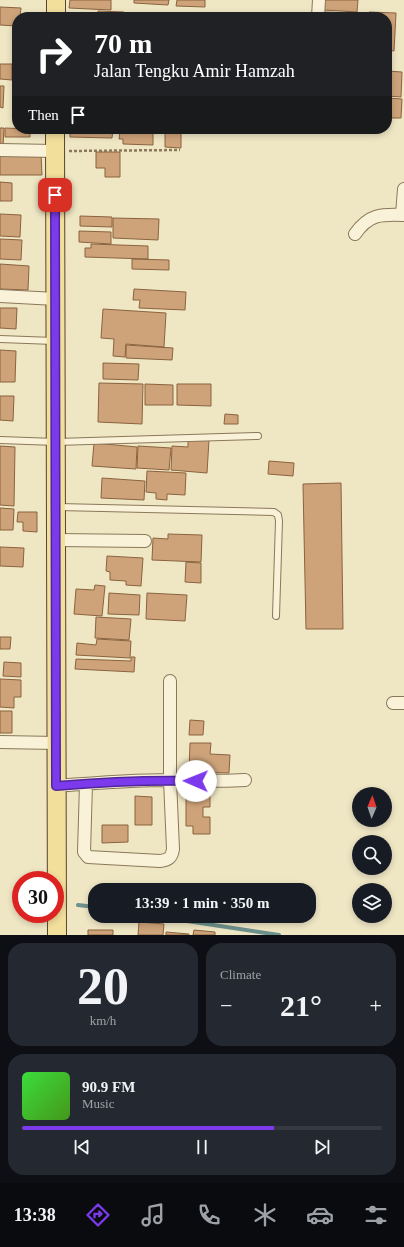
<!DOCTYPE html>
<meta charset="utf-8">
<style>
body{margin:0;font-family:Georgia,serif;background:#242831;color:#f1f3f6;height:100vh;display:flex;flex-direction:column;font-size:15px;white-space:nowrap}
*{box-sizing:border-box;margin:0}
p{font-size:13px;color:#9ea1a6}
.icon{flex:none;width:22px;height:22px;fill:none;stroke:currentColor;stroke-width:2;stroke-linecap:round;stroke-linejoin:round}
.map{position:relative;height:935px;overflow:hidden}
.drawer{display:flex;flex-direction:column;gap:8px;padding:8px;background:#0d0f14;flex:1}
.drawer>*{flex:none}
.top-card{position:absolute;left:12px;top:12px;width:380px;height:122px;border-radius:16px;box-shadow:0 2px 6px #0003;background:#202124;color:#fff;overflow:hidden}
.needle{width:26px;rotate:2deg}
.buttons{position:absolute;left:352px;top:787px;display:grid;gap:8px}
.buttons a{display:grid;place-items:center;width:40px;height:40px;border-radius:50%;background:#171b24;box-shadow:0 2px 6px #0003;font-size:20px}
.speed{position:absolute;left:12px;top:871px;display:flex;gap:8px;font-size:20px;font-weight:700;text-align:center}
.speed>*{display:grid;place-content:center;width:52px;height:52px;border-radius:50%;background:#171b24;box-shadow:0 2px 6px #0003;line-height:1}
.speed .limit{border:6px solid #d22;background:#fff;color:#111}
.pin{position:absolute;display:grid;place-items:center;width:34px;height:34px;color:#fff;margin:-17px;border-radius:8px;box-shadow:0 2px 6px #0006}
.me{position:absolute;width:44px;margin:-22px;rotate:271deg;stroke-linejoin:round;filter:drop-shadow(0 0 3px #0008)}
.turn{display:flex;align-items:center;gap:14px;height:84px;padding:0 16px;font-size:18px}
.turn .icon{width:52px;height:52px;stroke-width:2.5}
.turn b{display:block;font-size:28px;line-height:34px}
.then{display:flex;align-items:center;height:38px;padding:0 16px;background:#0003;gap:8px;font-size:15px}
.big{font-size:30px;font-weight:600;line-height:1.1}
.drawer .widget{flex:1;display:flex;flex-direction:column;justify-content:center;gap:6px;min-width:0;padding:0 14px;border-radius:16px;background:#242831}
.drawer .dial{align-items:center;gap:0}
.dial b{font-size:52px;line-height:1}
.song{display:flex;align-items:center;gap:12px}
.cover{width:48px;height:48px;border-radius:6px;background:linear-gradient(135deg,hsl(120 70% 55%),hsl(100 70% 35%))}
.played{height:4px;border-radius:2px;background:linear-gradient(90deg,#7c3aed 70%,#363941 70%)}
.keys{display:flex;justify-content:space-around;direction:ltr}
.heat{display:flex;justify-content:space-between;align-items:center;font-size:22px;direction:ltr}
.drawer .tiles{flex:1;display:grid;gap:8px;grid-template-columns:1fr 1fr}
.widget:last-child{grid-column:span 2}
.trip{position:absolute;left:88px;top:883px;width:228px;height:40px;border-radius:16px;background:#171b24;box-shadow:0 2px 6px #0003;font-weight:600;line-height:40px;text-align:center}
.tab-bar{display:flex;height:64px;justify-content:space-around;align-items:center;background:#090b0e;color:#9ea1a6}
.tab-bar .icon{width:28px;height:28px}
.tab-bar .on{color:#7c3aed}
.tab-bar b{font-size:18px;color:#f1f3f6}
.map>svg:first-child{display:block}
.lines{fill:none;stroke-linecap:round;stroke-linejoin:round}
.stream{stroke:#6d918b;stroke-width:4}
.building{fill:#cea379;stroke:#8a633f}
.lane-casing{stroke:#8a785a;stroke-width:8}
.street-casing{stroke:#8a785a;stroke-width:14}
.primary-casing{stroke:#58452e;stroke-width:20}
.path{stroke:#8a785a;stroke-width:2.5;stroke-dasharray:3 2;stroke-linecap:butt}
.lane{stroke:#faf2d8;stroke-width:6}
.street{stroke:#faf2d8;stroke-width:12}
.primary{stroke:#f3df9c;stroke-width:18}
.route-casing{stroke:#51269a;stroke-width:10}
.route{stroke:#7c3aed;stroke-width:7}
</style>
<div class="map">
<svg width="404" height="935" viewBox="0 0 404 935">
<rect width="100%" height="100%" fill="#efe6c4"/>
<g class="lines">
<path class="stream" d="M78,905L95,907
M154,916L279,935"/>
</g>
<path class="building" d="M70,0H111V10L69,8Z
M134,0H169L168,5L134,3Z
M177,0H205V7L176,6Z
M324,0H358L357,12L324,10Z
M0,7L21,8L20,17H17V26L0,25Z
M98,11L124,12L123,17H97Z
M325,12L358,13V17H325Z
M369,12L396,13L394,51L387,50V17H369Z
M0,64H12V80L0,79Z
M387,71L402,72L401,97L387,96Z
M0,86H4L3,108L0,107Z
M387,98L402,99L401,118H387Z
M0,128H4L3,147H0Z
M5,128L30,129V137H5Z
M70,129H113L112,138L70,137Z
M115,129H149V131H153V145L123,144V139H119L120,132H115Z
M165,129H181V148L165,147Z
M96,152H120V177H105V168H96Z
M0,154H41L42,175H0Z
M0,182L12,183V201H0Z
M0,214L21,215L20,237L0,236Z
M80,216L112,217V227L80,226Z
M113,218L159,219L158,240L113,238Z
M79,231L111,232V244L79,242Z
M0,239L22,240L21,260L0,259Z
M91,244L148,246V259L85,257V248H91Z
M132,259L169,260V270L132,269Z
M0,264L29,266L28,290L0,289Z
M134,289L186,292L185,310L139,308L140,300H133Z
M0,308H17L16,329L0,328Z
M103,309L166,313L164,347L126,344L125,357L113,356L114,339L101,338Z
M126,345L173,348L172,360L126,358Z
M0,350L16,351L15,382H0Z
M103,363L139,364L138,380L103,379Z
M99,383L143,384L142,424L98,422Z
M145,384L173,385V405H145Z
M177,384H211V406L177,405Z
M0,396H14L13,421L0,420Z
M225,414L238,415V424H224Z
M188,439L209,440L207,473L171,470L172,446L188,447Z
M94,443L137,447L136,469L92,466Z
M0,446L15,447L14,506L0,505Z
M138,446L171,448L169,470L137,468Z
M269,461L294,463L293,476L268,474Z
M147,471L186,473L185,495L167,494V500L156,499V493L146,492Z
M102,478L145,481L144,500L101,498Z
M341,483L343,629H306L303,484Z
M0,508L14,509L13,530H0Z
M18,512H37V532L23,531V522H17Z
M168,534L202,535L201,562L152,560L153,538L168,539Z
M0,547L24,548L23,567L0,566Z
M107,556L143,558L141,586L126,585V581L110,580V572L106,571Z
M186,562L201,563V583L185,582Z
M95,585L105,586L102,616L74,614L76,589L94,590Z
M109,593L140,595L139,615L108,614Z
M147,593L187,595L185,621L146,619Z
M96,617L131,619L129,640L95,638Z
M0,637H11L10,649H0Z
M97,639L131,641L130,658L76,655L77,643L96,645Z
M131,657H135L134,672L75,669L76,659L131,661Z
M4,662L21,663V677L3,676Z
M0,679L21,680V697H14V708L0,707Z
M0,711H12V733H0Z
M190,720L204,721L203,735H189Z
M190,743H211L210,754L230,755L229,773L189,772Z
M186,795H210V807H203V817H210V834H193V826H186Z
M135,796L152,797V825H135Z
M102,825H128V842L102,843Z
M139,922L164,924L163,935H138Z
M88,930H113V935H88Z
M194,930L215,932V935H193Z
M166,932L189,934V935H166Z"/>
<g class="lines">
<g class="lane-casing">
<path id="lane" d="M0,339L54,341
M0,440L56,442L258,436
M58,507L274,512L278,515L279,521L276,616"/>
</g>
<g class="street-casing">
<path id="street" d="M318,17L319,0
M0,150L55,151
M402,215L404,189
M355,234C369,214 381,214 404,215
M0,296L56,299
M56,540L145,541
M393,703H404
M0,742L57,743
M86,784L84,852L88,857L160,861C169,860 172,857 173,849L170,780V681
M56,786C94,783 132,780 170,780C195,780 220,782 245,780"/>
</g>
<g class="primary-casing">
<path id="primary" d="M56,17V0
M55,129L57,935"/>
</g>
<path class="path" d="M69,151L180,150"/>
<use href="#lane" class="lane"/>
<use href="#street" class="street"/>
<use href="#primary" class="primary"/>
</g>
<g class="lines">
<g class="route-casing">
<path id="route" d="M55,195L56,786C103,782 150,780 196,781"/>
</g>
<use href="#route" class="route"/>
</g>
</svg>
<div class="buttons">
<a><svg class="needle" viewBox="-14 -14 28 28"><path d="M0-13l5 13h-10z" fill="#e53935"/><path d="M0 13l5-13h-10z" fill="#9ea1a6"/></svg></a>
<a><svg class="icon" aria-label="search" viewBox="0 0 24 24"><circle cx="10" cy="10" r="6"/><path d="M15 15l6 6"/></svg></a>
<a><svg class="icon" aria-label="layers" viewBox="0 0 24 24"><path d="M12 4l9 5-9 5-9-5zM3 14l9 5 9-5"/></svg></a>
</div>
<div class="speed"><div class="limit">30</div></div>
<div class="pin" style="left:55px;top:195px;background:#d93025"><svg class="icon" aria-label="arrive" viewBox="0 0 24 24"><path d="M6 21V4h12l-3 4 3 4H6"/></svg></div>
<svg class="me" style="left:196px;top:781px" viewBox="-20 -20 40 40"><circle r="19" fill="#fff"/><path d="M0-13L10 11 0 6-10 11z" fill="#7c3aed"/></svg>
<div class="trip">13:39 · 1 min · 350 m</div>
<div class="top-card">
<div class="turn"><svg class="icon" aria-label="right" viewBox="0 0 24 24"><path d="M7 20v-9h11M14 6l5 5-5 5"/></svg><div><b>70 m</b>Jalan Tengku Amir Hamzah</div></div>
<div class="then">Then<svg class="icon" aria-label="arrive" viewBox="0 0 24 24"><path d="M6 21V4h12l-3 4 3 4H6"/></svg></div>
</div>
</div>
<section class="drawer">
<div class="tiles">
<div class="widget dial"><b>20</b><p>km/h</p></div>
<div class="widget"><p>Climate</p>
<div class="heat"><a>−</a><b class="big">21°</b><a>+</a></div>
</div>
<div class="widget">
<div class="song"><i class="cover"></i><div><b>90.9 FM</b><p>Music</p></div></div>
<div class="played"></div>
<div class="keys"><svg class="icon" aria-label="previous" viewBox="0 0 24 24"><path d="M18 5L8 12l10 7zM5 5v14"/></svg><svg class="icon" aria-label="pause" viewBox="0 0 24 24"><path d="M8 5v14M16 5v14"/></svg><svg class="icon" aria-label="next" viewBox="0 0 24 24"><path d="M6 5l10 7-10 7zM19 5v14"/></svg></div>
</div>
</div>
</section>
<nav class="tab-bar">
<b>13:38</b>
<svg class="icon on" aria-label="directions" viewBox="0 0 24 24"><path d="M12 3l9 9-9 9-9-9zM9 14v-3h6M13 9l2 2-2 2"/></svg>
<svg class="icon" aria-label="music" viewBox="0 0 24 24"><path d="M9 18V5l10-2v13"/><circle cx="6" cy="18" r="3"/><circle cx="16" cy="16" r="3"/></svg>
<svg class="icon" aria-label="phone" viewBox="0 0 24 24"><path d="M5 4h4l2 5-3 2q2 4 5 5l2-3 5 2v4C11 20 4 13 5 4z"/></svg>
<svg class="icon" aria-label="climate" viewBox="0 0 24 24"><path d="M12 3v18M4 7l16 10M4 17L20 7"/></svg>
<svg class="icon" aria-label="car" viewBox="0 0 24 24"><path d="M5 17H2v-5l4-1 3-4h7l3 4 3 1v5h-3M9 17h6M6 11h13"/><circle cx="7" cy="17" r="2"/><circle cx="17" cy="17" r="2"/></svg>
<svg class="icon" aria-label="filters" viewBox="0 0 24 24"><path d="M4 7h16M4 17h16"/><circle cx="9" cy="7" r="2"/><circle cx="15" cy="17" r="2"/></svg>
</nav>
